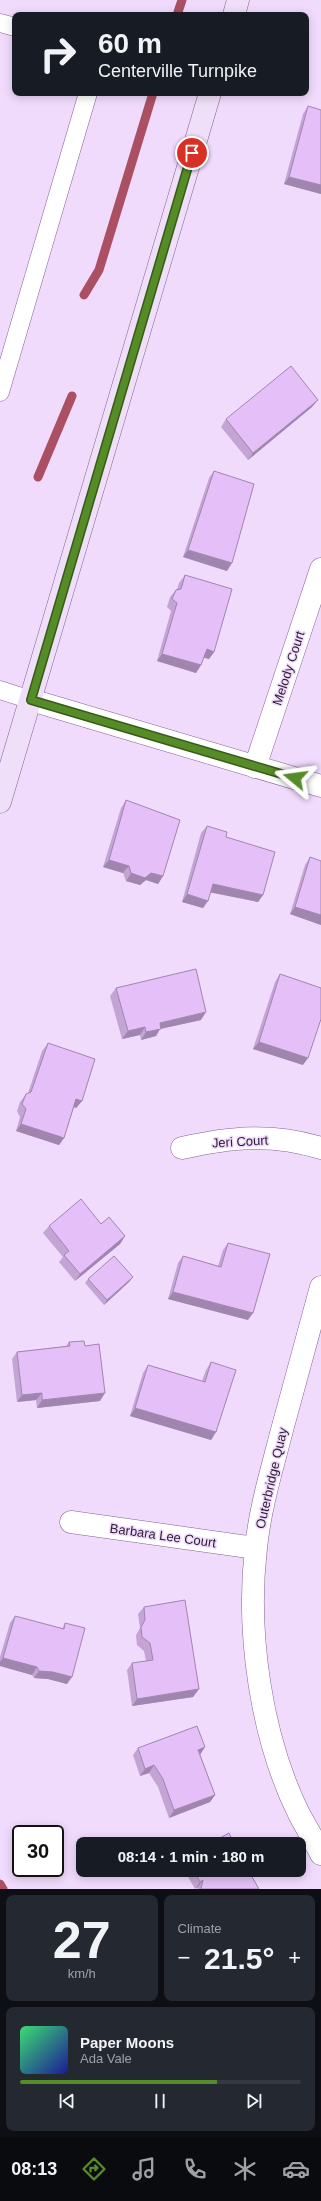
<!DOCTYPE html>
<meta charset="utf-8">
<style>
body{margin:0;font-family:Helvetica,sans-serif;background:#242831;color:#f1f3f6;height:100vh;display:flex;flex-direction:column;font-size:15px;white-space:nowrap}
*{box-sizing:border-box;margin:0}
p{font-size:13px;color:#9ea1a6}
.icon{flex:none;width:22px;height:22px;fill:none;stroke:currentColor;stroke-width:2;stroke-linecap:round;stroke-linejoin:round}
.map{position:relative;height:1889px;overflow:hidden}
.drawer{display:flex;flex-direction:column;gap:6px;padding:6px;background:#0d0f14;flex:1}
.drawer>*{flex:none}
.banner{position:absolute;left:12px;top:12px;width:297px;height:84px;border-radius:8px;box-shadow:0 2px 10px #0003;background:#171b24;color:#f1f3f6;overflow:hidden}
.speed{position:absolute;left:12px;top:1825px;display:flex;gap:8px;font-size:20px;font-weight:700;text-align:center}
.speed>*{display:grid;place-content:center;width:52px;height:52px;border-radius:50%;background:#171b24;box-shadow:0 2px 10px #0003;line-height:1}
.speed .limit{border:2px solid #111;border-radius:6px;background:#fff;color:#111}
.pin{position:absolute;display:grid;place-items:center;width:34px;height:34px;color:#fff;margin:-17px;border:2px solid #fff;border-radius:50%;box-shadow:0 1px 4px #0007}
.me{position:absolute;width:44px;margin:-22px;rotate:286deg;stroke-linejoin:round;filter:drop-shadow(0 0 3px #0008)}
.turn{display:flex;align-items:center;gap:14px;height:84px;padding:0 20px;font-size:18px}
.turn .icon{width:52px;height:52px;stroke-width:2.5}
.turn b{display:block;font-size:28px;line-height:34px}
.big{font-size:30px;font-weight:600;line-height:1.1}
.drawer .tile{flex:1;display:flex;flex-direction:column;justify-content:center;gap:6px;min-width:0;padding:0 14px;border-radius:8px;background:#242831}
.drawer .dial{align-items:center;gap:0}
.dial b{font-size:52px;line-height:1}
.song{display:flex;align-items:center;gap:12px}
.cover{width:48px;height:48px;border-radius:6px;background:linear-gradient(135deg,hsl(140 70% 55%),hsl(240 70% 35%))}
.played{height:4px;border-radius:2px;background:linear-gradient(90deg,#568c27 70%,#363941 70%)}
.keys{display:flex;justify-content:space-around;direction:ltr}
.heat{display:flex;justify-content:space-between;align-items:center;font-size:22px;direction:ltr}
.drawer .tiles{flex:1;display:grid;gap:6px;grid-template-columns:1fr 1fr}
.tile:last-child{grid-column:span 2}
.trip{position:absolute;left:76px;top:1837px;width:230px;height:40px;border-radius:8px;background:#171b24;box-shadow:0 2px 10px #0003;font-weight:600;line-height:40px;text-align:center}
.dock{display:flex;height:64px;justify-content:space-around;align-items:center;background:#090b0e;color:#9ea1a6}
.dock .icon{width:28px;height:28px}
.dock .on{color:#568c27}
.dock b{font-size:18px;color:#f1f3f6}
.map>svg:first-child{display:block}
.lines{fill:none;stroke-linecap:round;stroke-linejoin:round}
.stream{stroke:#ab5063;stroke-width:9}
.service-casing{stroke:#846296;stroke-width:19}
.minor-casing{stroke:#846296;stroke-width:23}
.secondary-casing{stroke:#846296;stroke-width:23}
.service{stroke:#fff;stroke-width:18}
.minor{stroke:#fff;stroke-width:22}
.secondary{stroke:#efdff8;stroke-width:22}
.wall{fill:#c4a4d5}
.shaded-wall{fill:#a086ae}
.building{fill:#e4bff8;stroke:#a086ae}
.route-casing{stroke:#385b19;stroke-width:10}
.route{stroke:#568c27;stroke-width:7}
.labels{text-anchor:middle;stroke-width:3;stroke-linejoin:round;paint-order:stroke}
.street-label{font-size:13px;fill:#2c1e33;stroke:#f1dbfd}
</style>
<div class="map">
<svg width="321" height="1889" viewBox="0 0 321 1889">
<rect width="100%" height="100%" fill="#f1dbfd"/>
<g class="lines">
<path class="stream" d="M177,15L182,0
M84,295L99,270L153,93
M38,477L72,396
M0,1884L3,1889"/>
<g class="service-casing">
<path id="service" d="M0,23L15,27
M0,392L88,93
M0,690L31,700"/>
</g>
<g class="minor-casing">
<path id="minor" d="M31,700L321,786
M255,767L321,569
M182,1148C231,1137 272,1133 321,1148
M321,1287C308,1335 295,1383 282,1430C272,1469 260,1508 256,1548C246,1633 261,1737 299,1814C306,1827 314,1840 321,1854
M71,1522L256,1548"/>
</g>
<g class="secondary-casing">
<path id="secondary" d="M234,15L238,0
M0,802L210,93"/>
</g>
<use href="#service" class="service"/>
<use href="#minor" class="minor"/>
<use href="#secondary" class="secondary"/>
</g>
<path class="wall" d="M308,106L321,194L284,184L303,114Z
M312,407L248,460L221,427L226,419Z
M214,471L227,571L183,557L209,478Z
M185,575L214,652L209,659L204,657L201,665L196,673L157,661L171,611L167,607L170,597L176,590L177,589L179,583Z
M126,800L163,876L158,884L146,880L140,885L126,881L123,873L103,867L121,808Z
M207,826L226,837L263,895L258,902L211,892L203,908L182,902L201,833Z
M310,857L321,861V925L290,914L305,865Z
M280,974L303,1065L253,1049L275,982Z
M116,988L201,1020L160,1029L156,1036L141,1040L140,1035L122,1039L110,996Z
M48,1043L82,1101L76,1108L74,1107L64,1138L59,1145L16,1131L20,1117L17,1111L20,1102L26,1094L28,1093L42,1051Z
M101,1224L125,1236L120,1244L75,1281L59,1262L63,1257L43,1233L49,1226Z
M228,1243L248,1320L168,1299L178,1263L183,1256L218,1266L223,1250Z
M88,1279L130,1281L104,1305L85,1283Z
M69,1342L85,1346L100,1401L37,1408L36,1400L17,1402L12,1359L17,1352L66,1346Z
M211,1362L216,1432L211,1440L130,1416L143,1373L148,1365L202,1381L206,1370Z
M144,1607L199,1689L193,1697L132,1706L127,1670L132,1663L146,1661L144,1651L137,1645L136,1635L140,1628L138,1614Z
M15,1616L62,1629L65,1623L67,1684L48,1679L34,1678L32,1675L0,1666V1657L10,1623Z
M138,1748L200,1754L215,1795L210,1802L169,1818L158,1787L149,1773L140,1776L133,1755Z
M184,1870H248L259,1889H197L198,1887L195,1889Z"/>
<path class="shaded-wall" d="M289,177L321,185V194L284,184Z
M318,400L312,407L248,460L253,453Z
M188,550L232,563L227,571L183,557Z
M207,649L214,652L209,659L201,657Z
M162,654L201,665L196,673L157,661Z
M109,860L129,866L123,873L103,867Z
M131,873H151L163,876L158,884L146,880L140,885L126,881Z
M213,884L263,895L258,902L208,892Z
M187,894L208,901L203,908L182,902Z
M295,907L321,915V925L290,914Z
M206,1012L201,1020L160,1029L156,1036L141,1040L146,1032L160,1023Z
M145,1027L140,1035L122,1039L128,1031Z
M259,1042L308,1058L303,1065L253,1049Z
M76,1099L82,1101L76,1108L71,1106Z
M21,1124L64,1138L59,1145L16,1131Z
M125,1236L120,1244L75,1281L80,1274Z
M133,1277L130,1281L104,1305L107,1300Z
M173,1292L253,1313L248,1320L168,1299Z
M42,1393L36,1400L17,1402L22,1395Z
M105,1393L100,1401L37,1408L42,1400Z
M135,1408L216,1432L211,1440L130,1416Z
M3,1658L37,1667L32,1675L0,1666V1662Z
M39,1671L53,1672L72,1677L67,1684L48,1679L34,1678Z
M199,1689L193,1697L132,1706L137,1699Z
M205,1747L200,1755L198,1750Z
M154,1765L149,1773L140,1776L145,1769Z
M215,1795L210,1802L169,1818L174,1810Z
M203,1880L198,1887L195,1889L200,1882Z"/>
<path class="building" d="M308,106L321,110V185L289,177Z
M291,366L318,400L253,453L226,419Z
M214,471L254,484L232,563L188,550Z
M185,575L232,589L214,652L207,649L201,665L162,654L177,603L172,599L176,590L181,589Z
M126,800L180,820L163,876L151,873L145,878L131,873L129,866L109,860Z
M207,826L227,832L226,837L275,852L263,895L213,884L208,901L187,894Z
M310,857L321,861V915L295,907Z
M196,969L206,1012L160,1023L161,1029L146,1032L145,1027L128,1031L116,988Z
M280,974L321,988V1019L308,1058L259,1042Z
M48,1043L95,1059L82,1101L76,1099L64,1138L21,1124L26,1109L22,1104L26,1094L31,1092Z
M81,1199L101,1224L109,1217L125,1236L80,1274L64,1255L69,1251L49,1226Z
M228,1243L270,1254L253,1313L173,1292L183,1256L221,1267Z
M114,1256L133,1277L107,1300L88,1279Z
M84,1341L85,1346L99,1344L105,1393L42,1400V1393L22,1395L17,1352L70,1346L69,1342Z
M211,1362L236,1370L216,1432L135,1408L148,1365L205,1382Z
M185,1600L199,1689L137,1699L132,1663L153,1660L150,1643L142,1637L141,1627L145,1620L144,1607Z
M15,1616L64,1629L65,1623L85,1628L72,1677L53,1672L39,1671L37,1667L3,1658Z
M197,1726L205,1747L198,1750L215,1795L174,1810L163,1779L154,1765L145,1769L138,1748Z
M229,1833L234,1844H209Z
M194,1870H248L259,1889H201L203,1880L200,1882Z"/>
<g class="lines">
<g class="route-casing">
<path id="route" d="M192,153L31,700L295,778"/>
</g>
<use href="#route" class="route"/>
</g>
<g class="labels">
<g class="street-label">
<text transform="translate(288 668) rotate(-72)" y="5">Melody Court</text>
<text transform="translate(240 1141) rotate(-3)" y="5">Jeri Court</text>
<text transform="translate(271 1478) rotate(-77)" y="5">Outerbridge Quay</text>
<text transform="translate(163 1535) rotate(8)" y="5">Barbara Lee Court</text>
</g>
</g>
</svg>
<div class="speed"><div class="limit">30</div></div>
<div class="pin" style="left:192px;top:153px;background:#d93025"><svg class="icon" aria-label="arrive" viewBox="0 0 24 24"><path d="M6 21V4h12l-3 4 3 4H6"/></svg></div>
<svg class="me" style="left:295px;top:778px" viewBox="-20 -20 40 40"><path d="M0-17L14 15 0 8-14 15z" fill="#568c27" stroke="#fff" stroke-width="4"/></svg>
<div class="trip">08:14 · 1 min · 180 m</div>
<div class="banner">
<div class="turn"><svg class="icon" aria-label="right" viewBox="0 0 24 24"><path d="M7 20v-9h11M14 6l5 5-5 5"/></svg><div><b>60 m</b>Centerville Turnpike</div></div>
</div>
</div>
<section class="drawer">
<div class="tiles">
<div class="tile dial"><b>27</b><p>km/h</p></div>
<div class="tile"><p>Climate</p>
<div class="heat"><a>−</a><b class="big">21.5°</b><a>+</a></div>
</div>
<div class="tile">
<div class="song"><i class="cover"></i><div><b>Paper Moons</b><p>Ada Vale</p></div></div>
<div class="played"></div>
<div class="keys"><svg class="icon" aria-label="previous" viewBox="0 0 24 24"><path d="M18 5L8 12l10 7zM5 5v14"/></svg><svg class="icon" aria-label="pause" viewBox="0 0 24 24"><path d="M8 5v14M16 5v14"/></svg><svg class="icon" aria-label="next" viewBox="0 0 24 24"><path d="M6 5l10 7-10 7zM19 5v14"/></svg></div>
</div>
</div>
</section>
<nav class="dock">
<b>08:13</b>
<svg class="icon on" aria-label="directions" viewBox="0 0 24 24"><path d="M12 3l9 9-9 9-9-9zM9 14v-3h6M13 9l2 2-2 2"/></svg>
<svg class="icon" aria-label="music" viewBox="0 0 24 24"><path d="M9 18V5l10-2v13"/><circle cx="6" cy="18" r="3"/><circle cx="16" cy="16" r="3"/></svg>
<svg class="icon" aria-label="phone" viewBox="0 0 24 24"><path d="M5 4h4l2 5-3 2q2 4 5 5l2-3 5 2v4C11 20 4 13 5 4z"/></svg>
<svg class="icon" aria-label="climate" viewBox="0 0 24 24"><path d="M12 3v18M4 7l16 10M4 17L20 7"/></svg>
<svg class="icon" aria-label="car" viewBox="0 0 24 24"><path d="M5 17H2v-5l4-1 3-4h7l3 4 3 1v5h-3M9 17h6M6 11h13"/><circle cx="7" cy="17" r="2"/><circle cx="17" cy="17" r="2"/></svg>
</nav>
